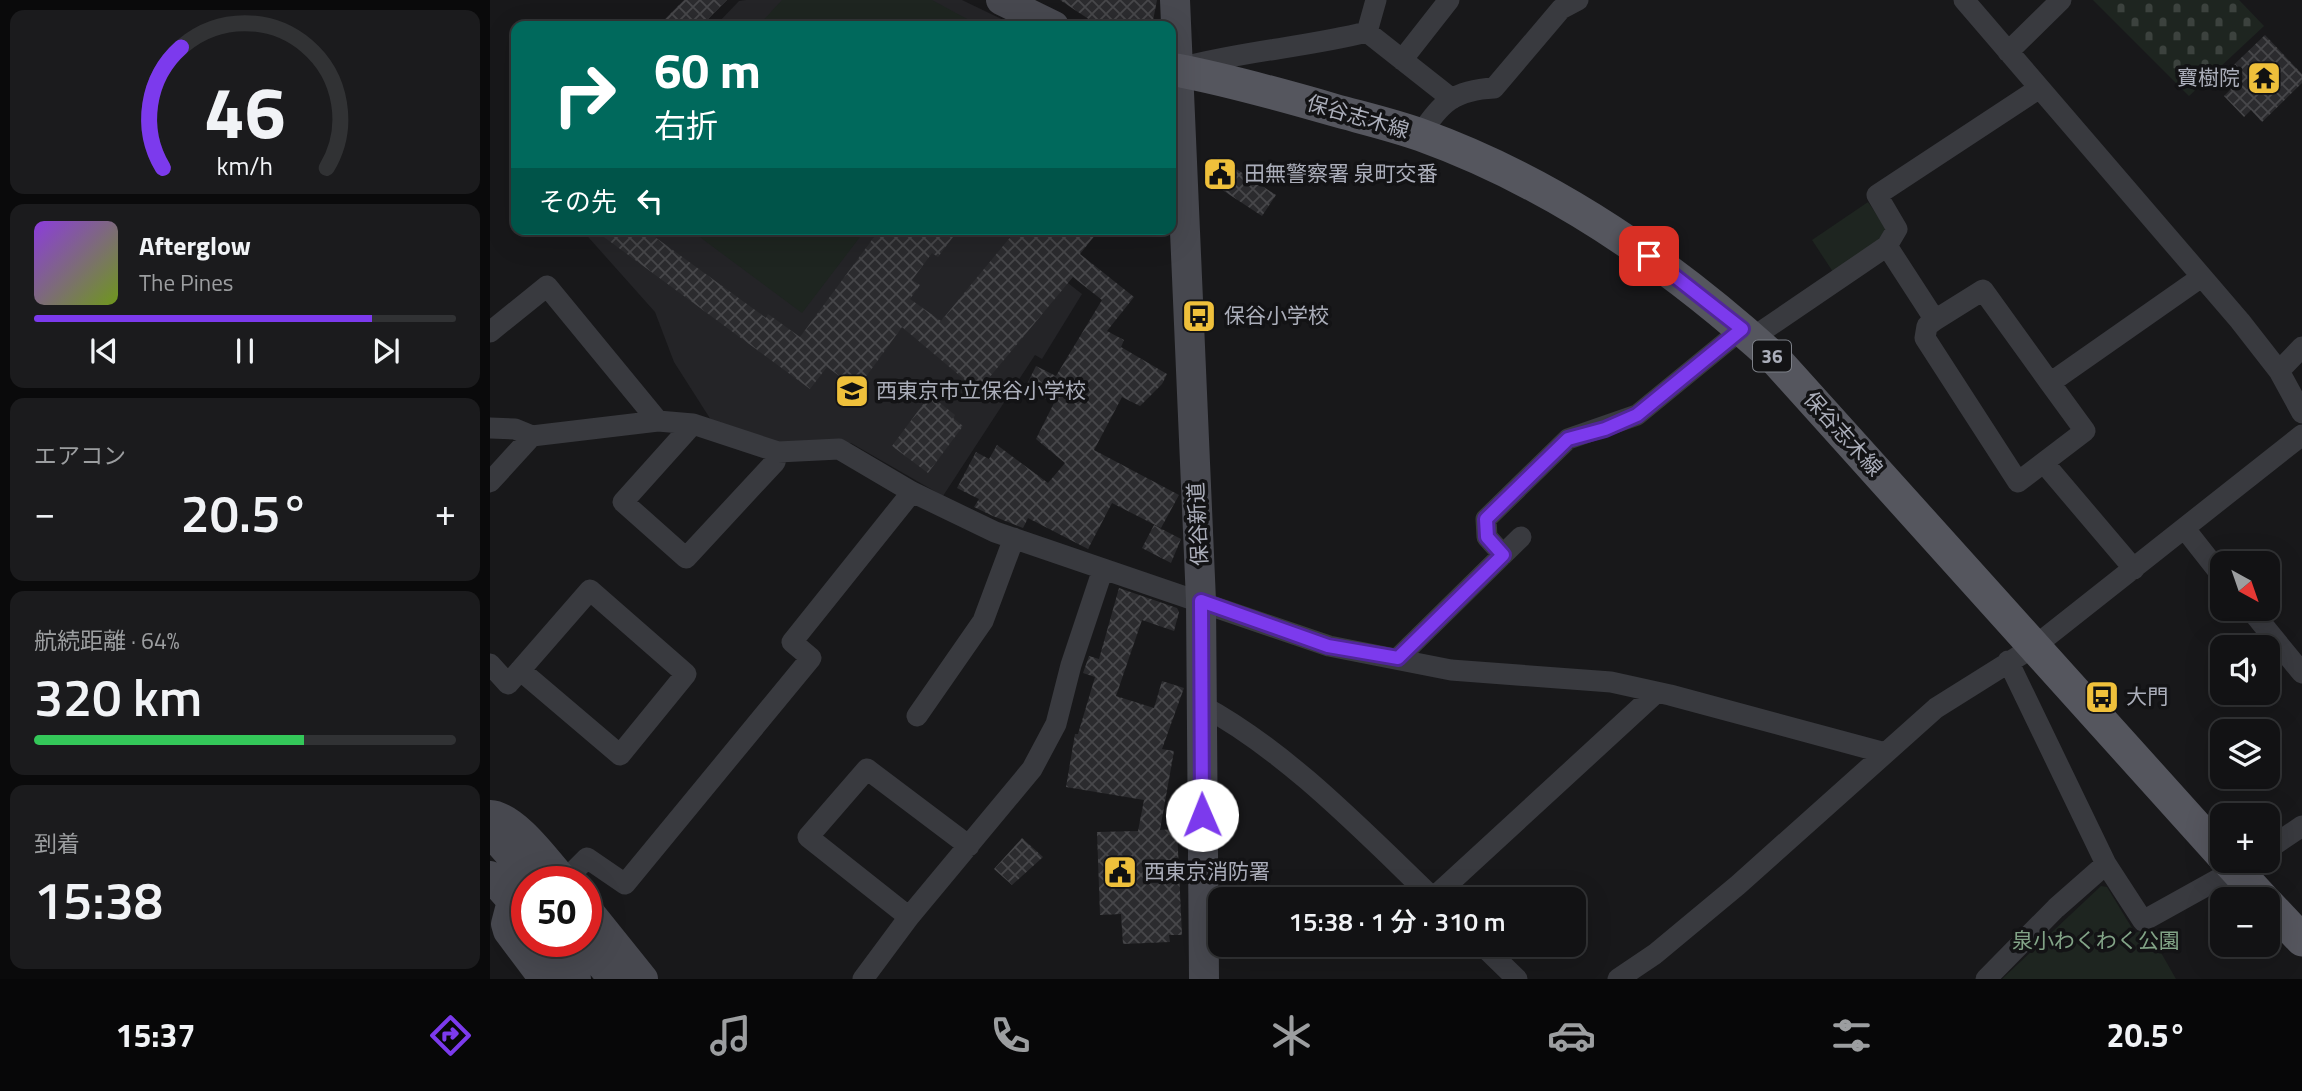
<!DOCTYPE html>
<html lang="ja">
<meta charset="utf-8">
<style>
body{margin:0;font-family:"Titillium Web","Noto Sans JP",sans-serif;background:#1b1b1d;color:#f1f3f6;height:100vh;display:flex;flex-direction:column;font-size:26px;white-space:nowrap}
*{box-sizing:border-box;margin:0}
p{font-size:23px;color:#9c9ea0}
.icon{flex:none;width:38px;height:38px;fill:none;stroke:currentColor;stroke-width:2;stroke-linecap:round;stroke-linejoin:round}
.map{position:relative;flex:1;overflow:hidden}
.drawer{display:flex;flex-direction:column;gap:10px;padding:10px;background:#0a0a0b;width:490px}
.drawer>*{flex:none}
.banner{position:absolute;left:21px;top:21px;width:665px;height:214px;border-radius:14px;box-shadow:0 7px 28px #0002,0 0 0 2px #313234;background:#00695c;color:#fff;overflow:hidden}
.needle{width:46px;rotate:140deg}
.controls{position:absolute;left:1720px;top:551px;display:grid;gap:14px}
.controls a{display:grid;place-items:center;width:70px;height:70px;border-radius:14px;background:#121214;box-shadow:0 7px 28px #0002,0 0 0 2px #313234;font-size:35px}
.speed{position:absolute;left:21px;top:866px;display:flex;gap:14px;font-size:35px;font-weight:700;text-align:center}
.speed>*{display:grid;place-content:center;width:91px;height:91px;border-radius:50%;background:#121214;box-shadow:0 7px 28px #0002,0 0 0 2px #313234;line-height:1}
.speed .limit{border:10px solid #d22;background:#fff;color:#111}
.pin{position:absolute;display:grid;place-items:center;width:60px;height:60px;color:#fff;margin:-30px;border-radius:14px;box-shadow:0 4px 10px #0006}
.me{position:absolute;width:77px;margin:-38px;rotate:359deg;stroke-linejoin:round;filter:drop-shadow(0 0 5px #0008)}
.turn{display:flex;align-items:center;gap:24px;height:147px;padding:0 28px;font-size:32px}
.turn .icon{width:91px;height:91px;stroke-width:2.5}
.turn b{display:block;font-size:49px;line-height:60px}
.then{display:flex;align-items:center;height:66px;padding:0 28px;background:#0003;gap:14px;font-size:26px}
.big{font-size:52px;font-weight:600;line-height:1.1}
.drawer .card{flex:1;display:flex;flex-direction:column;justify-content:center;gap:10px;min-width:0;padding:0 24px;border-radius:14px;background:#1b1b1d}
.drawer .dial{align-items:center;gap:0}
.dial svg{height:182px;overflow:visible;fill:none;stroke:#313234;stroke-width:7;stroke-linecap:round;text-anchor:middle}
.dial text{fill:#f1f3f6;stroke:none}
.song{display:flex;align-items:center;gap:21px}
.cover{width:84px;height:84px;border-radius:10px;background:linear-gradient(135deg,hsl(270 70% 55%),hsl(80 70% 35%))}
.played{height:7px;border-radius:4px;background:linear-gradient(90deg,#7c3aed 80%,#313234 80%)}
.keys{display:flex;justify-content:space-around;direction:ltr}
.heat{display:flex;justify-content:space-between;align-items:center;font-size:38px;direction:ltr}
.charge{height:10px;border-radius:5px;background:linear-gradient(90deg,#34c759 64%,#313234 0)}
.trip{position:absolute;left:718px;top:887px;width:378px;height:70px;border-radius:14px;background:#121214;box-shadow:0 7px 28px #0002,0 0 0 2px #313234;font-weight:600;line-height:70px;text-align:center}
.menu{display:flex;height:112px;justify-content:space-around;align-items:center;background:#070708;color:#9c9ea0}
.menu .icon{width:49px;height:49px}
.menu .active{color:#7c3aed}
.menu b{font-size:32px;color:#f1f3f6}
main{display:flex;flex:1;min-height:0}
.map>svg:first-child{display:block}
.built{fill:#242427}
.green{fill:#1e2520}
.cemetery{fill:url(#cemetery-stones)}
.building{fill:url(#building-cross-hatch)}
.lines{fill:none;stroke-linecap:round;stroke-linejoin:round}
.street{stroke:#393a3f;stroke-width:21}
.secondary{stroke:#47484f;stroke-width:30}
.primary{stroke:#55565e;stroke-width:33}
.route-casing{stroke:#51269a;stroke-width:18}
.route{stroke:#7c3aed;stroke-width:12}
.labels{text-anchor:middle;stroke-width:7;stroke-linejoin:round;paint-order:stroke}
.shield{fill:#131315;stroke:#7d8088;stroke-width:2}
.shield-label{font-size:19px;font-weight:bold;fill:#abaeba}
.poi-label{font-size:21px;fill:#abaeba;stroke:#131315;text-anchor:start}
.street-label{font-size:21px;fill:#abaeba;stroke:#131315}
.park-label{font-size:21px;fill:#82a487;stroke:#131315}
</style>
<main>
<section class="drawer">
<div class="card dial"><svg viewBox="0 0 100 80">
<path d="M14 69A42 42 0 1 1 86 69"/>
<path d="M14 69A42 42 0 0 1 22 16" stroke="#7c3aed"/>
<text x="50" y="56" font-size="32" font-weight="700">46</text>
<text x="50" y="72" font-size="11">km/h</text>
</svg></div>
<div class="card">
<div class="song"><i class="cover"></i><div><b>Afterglow</b><p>The Pines</p></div></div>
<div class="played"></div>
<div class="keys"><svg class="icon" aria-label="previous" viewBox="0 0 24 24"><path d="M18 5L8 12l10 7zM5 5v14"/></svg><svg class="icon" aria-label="pause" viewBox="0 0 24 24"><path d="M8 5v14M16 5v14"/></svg><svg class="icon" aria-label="next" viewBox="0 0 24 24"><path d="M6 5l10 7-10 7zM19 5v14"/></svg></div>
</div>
<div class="card"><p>エアコン</p>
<div class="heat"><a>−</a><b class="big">20.5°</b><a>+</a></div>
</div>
<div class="card"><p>航続距離 · 64%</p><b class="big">320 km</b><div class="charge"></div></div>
<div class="card"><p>到着</p><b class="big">15:38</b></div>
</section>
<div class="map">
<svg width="1812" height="979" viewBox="0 0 1812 979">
<defs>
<pattern id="cemetery-stones" width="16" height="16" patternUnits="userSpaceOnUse" patternTransform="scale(1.75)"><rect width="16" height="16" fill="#1e2520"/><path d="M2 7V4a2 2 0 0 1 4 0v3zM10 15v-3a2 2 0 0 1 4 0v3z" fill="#3c423e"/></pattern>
<pattern id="building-cross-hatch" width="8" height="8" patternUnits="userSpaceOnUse" patternTransform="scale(1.75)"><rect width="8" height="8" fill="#2b2b2e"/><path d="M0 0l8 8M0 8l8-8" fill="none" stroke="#47474a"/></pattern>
</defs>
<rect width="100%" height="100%" fill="#18181a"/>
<path class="built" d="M256,0H472L526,26H225L249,1Z
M91,229H509L592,294L552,359L545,355L453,496L361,443L292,445L221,420L184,362L165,312Z"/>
<path class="green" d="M292,0H442L490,26H268Z
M1378,202L1396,228L1392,239L1343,272L1322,240Z
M199,229H376L312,313Z
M1611,886L1617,887L1645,933L1657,928L1686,979H1512Z"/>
<path class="cemetery" d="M1603,0H1749L1774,26L1699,96Z"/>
<path class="building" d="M194,0H237L211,26H168Z
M570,0H667L662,26H609Z
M1775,35L1812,74V83L1772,122L1761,110L1754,117L1734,96L1741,89L1730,78Z
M728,157L786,195L772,216L714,178Z
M103,229H154L276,318L278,314L310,337L390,229H469L448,257L442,253L422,280L430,285L420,299L451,321L527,229H610L590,254L644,297L617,331L634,340L631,347L677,374L672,384L650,406L632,397L604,450L689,495L671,528L622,503L598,549L538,518L533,528L503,516L484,507L489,499L467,488L486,452L499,459L507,445L558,483L575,463L546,439L564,403L535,388L546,366L566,376L612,300L583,277L488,391L412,327L367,389L337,367L320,389Z
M440,395L465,415L463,418L473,426L438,473L402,446Z
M664,525L691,539L681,563L652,548Z
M629,588L687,608L689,612L684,631L652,620L626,696L664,708L672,681L694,688L672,749L684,751L670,830L687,829L692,935H679L680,942L633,944L631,914L610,915L607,832L648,831L654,800L576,787L585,734H588L605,677L593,673L599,656L609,659Z
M532,838L553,857L522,885L504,869Z"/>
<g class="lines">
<path class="street" d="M886,0L877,32L962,99
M1474,0L1750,321L1789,371L1812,413
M1518,52L1571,0
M912,60L959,0
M694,67C754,51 817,47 877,32
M930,135C951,102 965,90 1004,88L1071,9L1088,0
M1397,246L1445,320L1437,326L1435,338L1528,482L1595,431L1560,383L1710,278
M1445,320L1493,290L1560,383
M0,332L57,286L168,421
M1262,338L1397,246L1407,229L1387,195L1548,89
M1789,371L1812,347
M203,424L133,502L196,558L285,462L288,452
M0,428L25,429L42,436L168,421L203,424L288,452L349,449L422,492L505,532L839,646L961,670L1121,682L1180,695L1395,753
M1554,463L1644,569
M0,482L42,436
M1695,529L1732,576
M1013,555L997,537L996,519L1078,439L1147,415L1252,329
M1760,609L1812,673
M908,658L1031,537
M1518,661L1616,864
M0,664L18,684L100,590L196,674L130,755L30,670
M711,705C797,751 874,832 945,900
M427,716L493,621L524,538
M1778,849L1812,826
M74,881L97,858L135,884L321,658L302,642L422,492
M943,898L1167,692
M419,917L318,837L377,769L479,846
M992,945L1027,979
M373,979L419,917L542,769L566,724L581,665L613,569
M1128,979L1165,954L1248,885L1446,708L1545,646L1812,435
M1496,979L1566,908L1616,864L1653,921L1761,861"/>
<path class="secondary" d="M511,0L564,26
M685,0L711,601L714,979
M0,815C25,816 58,863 75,882
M0,832L44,882
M0,876L34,915
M22,901L16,924L18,931L54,979
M96,908L153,979
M56,942L86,979
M93,942L123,979"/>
<path class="primary" d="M686,70C739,80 792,95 844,110C873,118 903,125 931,135C1064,183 1183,266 1286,360L1732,855
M1738,861L1774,900
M1778,904L1812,940"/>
</g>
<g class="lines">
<g class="route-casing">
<path id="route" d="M712,815L711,601L838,646L908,658L1013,555L997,537L996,519L1078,439L1115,429L1147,415L1252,329L1159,256"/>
</g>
<use href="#route" class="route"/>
</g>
<defs>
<g id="temple-square" transform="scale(1.75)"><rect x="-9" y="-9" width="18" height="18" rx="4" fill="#efc03b" stroke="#131315"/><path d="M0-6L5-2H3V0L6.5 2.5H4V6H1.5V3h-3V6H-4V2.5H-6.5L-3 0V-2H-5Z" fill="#111"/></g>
<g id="civic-square" transform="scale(1.75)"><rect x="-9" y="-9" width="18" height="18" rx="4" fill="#efc03b" stroke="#131315"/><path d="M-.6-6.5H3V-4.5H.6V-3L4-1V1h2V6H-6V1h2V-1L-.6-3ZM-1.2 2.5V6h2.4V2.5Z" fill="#111"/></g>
<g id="bus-square" transform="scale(1.75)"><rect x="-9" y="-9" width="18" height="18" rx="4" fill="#efc03b" stroke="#131315"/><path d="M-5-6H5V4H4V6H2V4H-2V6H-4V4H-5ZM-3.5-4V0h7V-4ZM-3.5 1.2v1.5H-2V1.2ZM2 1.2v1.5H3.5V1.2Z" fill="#111"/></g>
<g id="school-square" transform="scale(1.75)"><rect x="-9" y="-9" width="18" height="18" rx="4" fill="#efc03b" stroke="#131315"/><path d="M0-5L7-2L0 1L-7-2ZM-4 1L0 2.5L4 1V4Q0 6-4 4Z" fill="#111"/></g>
</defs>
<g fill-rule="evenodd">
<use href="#temple-square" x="1774" y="78"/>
<use href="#civic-square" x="730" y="174"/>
<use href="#bus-square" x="709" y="316"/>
<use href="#school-square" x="362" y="391"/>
<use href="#bus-square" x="1612" y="697"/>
<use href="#civic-square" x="630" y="872"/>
</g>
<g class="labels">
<rect class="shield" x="1263" y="340.5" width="38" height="31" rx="5"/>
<g class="shield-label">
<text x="1282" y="363">36</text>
</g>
<g class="poi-label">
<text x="1750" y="85" text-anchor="end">寶樹院</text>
<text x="754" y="181">田無警察署 泉町交番</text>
<text x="734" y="323">保谷小学校</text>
<text x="386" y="398">西東京市立保谷小学校</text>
<text x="1636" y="704">大門</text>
<text x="654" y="879">西東京消防署</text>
</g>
<g class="street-label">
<text transform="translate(868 117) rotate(16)" y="7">保谷志木線</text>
<text transform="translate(1353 434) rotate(48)" y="7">保谷志木線</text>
<text transform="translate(708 524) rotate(-93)" y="7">保谷新道</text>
</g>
<g class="park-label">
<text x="1606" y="948">泉小わくわく公園</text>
</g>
</g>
</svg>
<div class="controls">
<a><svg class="needle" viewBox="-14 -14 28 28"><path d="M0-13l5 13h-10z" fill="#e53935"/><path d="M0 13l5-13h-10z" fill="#9c9ea0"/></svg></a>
<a><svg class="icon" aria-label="sound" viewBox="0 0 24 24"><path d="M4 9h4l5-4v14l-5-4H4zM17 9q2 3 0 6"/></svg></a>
<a><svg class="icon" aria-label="layers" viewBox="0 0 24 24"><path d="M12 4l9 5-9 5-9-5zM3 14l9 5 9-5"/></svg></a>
<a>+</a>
<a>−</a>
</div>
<div class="speed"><div class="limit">50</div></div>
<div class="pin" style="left:1159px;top:256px;background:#d93025"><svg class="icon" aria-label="arrive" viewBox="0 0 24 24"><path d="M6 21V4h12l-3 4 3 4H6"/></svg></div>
<svg class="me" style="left:712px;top:815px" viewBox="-20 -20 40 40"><circle r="19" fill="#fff"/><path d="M0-13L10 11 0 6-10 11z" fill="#7c3aed"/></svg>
<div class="trip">15:38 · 1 分 · 310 m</div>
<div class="banner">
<div class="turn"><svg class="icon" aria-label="right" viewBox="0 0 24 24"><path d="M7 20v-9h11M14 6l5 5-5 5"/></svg><div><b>60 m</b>右折</div></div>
<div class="then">その先<svg class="icon" aria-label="left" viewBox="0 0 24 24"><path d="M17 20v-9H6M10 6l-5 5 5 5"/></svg></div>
</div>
</div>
</main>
<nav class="menu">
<b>15:37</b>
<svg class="icon active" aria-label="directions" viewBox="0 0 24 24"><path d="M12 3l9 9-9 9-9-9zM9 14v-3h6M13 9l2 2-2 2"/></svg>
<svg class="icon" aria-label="music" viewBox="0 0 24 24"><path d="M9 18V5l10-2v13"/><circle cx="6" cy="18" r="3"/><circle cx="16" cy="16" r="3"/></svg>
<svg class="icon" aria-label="phone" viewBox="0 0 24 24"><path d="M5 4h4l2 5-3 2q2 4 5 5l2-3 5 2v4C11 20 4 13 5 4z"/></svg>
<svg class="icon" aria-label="climate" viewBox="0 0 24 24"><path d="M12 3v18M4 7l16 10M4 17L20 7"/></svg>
<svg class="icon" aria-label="car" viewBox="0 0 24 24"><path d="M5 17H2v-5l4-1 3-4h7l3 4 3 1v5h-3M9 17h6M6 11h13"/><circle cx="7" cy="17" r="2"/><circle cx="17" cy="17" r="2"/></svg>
<svg class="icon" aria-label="filters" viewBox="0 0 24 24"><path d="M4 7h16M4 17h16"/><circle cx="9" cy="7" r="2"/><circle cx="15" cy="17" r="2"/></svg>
<b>20.5°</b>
</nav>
